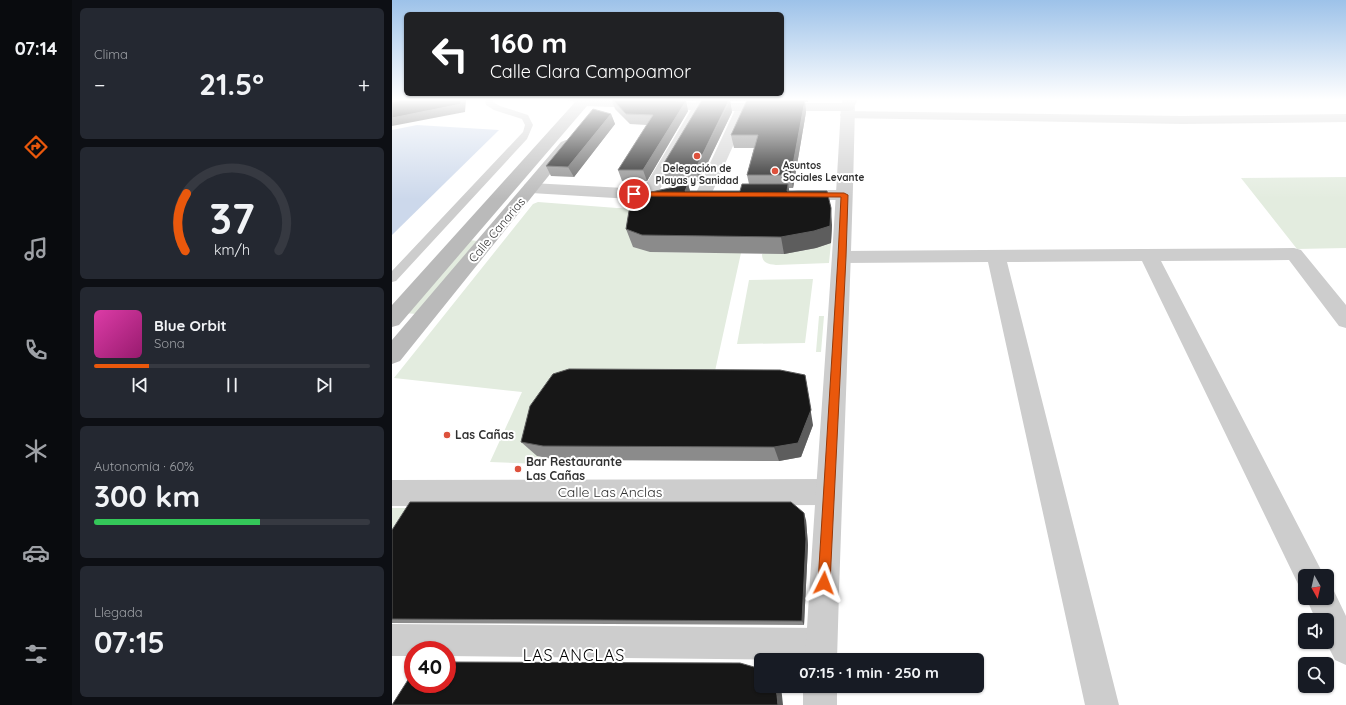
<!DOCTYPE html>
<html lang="es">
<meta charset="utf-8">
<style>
body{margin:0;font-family:Quicksand,sans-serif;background:#242831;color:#f1f3f6;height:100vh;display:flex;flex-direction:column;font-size:15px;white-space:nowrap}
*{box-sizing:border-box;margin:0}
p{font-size:13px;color:#9ea1a6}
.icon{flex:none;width:22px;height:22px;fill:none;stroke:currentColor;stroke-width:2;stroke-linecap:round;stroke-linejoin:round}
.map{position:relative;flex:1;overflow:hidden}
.sheet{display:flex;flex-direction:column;gap:8px;padding:8px;background:#0d0f14;width:320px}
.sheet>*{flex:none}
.banner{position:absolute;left:12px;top:12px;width:380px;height:84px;border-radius:6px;box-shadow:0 1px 3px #0004;background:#202124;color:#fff;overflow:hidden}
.needle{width:26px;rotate:172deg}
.fabs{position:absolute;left:906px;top:569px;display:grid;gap:8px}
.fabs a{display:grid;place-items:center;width:36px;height:36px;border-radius:6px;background:#171b24;box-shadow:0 1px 3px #0004;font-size:20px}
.speed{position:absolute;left:12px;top:641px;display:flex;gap:8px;font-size:20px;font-weight:700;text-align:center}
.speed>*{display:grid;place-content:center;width:52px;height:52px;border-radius:50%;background:#171b24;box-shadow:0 1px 3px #0004;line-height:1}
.speed .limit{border:6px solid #d22;background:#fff;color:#111}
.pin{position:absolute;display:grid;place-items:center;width:34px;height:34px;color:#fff;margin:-17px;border:2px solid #fff;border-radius:50%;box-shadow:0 1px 4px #0007}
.me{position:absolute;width:44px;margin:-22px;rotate:3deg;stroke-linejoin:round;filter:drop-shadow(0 0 3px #0008)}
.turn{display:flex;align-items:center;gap:14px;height:84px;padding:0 20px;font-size:18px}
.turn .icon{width:52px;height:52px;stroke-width:2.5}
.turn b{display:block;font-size:28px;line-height:34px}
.big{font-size:30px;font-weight:700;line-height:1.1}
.sheet .tile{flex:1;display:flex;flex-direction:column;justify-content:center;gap:6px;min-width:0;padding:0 14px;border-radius:6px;background:#242831}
.sheet .dial{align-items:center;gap:0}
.dial svg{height:104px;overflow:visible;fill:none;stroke:#363941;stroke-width:7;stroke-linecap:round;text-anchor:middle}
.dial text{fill:#f1f3f6;stroke:none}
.song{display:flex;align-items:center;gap:12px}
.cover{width:48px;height:48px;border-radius:6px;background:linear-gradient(135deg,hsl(320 70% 55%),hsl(320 70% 35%))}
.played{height:4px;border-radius:2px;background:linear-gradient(90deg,#ea580c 20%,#363941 20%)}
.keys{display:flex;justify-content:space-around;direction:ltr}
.heat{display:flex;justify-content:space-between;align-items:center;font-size:22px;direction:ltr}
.charge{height:6px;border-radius:3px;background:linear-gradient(90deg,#34c759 60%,#363941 0)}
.trip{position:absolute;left:362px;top:653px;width:230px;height:40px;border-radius:6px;background:#171b24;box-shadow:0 1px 3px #0004;font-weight:700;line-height:40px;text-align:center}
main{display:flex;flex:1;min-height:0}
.tab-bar{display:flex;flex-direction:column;width:72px;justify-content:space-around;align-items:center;background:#090b0e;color:#9ea1a6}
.tab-bar .icon{width:28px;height:28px}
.tab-bar .active{color:#ea580c}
.tab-bar b{font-size:18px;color:#f1f3f6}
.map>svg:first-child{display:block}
.green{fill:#e3ecdf}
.water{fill:#ccd8eb}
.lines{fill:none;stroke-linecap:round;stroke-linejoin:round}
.service{fill:#cdcdcd;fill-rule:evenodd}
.minor{fill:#cdcdcd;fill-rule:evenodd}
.tertiary{fill:#cdcdcd;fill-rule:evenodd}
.secondary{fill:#bababa;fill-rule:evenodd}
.wall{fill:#8b8b8b}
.shaded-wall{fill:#5d5d5d}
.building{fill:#171717;stroke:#5d5d5d}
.route{fill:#ea580c;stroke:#983908}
.poi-dot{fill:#dd513c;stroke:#fff;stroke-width:1.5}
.labels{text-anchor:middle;stroke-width:4;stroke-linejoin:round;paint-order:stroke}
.far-poi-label{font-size:10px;font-weight:bold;fill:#303030;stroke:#fff;text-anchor:start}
.street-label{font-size:12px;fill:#303030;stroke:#fff}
.poi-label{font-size:12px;font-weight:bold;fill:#303030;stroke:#fff;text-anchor:start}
.near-street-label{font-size:14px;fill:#303030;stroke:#fff}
.near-neighbourhood-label{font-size:16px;letter-spacing:1px;fill:#000;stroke:#fff}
</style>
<main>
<nav class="tab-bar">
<b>07:14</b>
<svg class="icon active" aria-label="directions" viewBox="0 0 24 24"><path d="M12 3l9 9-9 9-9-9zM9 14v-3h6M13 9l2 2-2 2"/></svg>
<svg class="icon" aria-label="music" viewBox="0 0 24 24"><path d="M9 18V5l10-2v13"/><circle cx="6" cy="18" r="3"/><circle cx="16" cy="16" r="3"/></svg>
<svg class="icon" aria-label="phone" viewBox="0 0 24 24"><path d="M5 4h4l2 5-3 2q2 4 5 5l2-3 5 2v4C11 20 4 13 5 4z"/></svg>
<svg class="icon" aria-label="climate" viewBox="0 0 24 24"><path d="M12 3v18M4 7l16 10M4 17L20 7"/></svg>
<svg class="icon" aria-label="car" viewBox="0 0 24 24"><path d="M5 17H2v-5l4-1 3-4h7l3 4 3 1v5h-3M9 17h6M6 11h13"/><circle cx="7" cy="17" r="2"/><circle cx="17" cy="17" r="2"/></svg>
<svg class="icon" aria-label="filters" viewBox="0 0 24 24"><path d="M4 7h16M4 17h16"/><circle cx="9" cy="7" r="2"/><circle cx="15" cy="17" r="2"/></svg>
</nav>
<section class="sheet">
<div class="tile"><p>Clima</p>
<div class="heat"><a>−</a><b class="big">21.5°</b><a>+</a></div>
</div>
<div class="tile dial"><svg viewBox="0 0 100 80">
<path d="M14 69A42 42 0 1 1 86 69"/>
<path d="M14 69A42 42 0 0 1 15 25" stroke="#ea580c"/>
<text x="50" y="56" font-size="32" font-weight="700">37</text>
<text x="50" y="72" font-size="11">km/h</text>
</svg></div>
<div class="tile">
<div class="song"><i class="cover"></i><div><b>Blue Orbit</b><p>Sona</p></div></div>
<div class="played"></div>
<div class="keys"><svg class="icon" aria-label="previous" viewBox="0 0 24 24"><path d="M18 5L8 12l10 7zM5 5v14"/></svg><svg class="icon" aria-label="pause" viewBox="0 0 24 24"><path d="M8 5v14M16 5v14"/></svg><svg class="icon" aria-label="next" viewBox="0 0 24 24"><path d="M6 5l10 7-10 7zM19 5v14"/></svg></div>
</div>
<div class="tile"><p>Autonomía · 60%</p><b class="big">300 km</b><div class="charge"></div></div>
<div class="tile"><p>Llegada</p><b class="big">07:15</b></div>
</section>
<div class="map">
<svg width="954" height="705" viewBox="0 0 954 705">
<rect width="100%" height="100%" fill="#fff"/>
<path class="green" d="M954,177V248L905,249L849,178Z
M146,202L225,208L262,207L258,252L349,253L323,371L145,456L154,458L148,464L98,462L130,392L2,378L141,204Z
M77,240L86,241L24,314L12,313Z
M439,243L437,263L384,265C376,264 370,263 370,254C394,254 416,251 439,243Z
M421,279L413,343L345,344L357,280Z
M427,316H432L429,352H424Z
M0,508H23L0,543Z"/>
<path class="water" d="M25,125L107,130L0,235V130Z"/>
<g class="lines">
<path class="service" d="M93,100H101V102L108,106L136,115L141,125L135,139L4,281L0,282V271L131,132L133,125L130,119L102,110L94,105Z
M175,100H192L195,102L191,104Z"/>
<path class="minor" d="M305,100H319L268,189L285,191L287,195L285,199L256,200L139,193L133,192L131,188L133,184L139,183L251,189Z
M351,104L356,105L358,108L319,195L317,199L311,200L305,199L303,195L344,108L346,105Z
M455,111L790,116L954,114V122L790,124L450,118L448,115L450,112Z
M406,190H452L458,191L460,195L458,199L452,200H406L400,199L398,195L400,191Z
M902,248L909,250L954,305V328L947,326L897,260L769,261L927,566L932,576H913V589L907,586L750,261L615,262L727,705H693L596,262L450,263L443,261L441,257L443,253L450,251Z
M436,479L445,483L449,492L445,501L436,505L0,506V480Z
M935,585L940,587L954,616V665L943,660L934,642L935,620H924L914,598H935Z
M0,624L429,628L440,633L445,644L440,655L429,660L55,656V650H21V656H0Z"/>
<path class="tertiary" d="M456,103L461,104L463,107C459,291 450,476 445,660H413C424,476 439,291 449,107L451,104Z
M411,686H445V705H411Z"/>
<path class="secondary" d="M185,100L324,103H450L451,100H465L461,110L456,111H324L195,106L7,325L0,327V305Z
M174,140L179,142L182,145L179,148L8,361L0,364V340L169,142Z"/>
</g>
<path class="wall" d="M220,100H304L303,101L271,100L294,101L296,111L255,181H230L226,170L255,125L238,124L223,109Z
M310,100H416V102H413L414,112L401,188H397V191L440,225L439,243L424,248L392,254L258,252L241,247L234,229L296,184L298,191H348L357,184L355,175L362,148H342L339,135L355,101H338L340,112L307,181H274L269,168Z
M219,114L223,124L182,177L159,176L154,166Z
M421,425L409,457L387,461L165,460L145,456L129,442Z
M414,520L416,545L412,625L0,623V530Z"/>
<path class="shaded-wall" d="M0,100H17L0,103Z
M69,100H74L73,112L0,126V118Z
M338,100L340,112L307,181L304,168Z
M413,100L414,112L401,188L399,175Z
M294,101L296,111L255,181L251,170Z
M219,114L223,124L182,177L176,167Z
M296,184L301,202L293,191Z
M396,184L399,202L395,191Z
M439,208L440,225L439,243L424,248L392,254L389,237Z
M413,375L421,425L409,457L387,461L382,447Z
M412,513L414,520L416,545L412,625L410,621Z
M384,686H389L391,705H386Z"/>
<path class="building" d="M12,100H69V104L0,118V102Z
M221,100H264L294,101L251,170H226L261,115L234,114Z
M310,100H337L304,168H269Z
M355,100H413L399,175H355L366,135H339Z
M201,109L219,114L176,167L154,166Z
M296,184L293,191H348L350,184H396L395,191H435L439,208L438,226L422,231L389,237L250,235L234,229L237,211L250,194Z
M177,369L388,370L413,375L419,410L406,443L382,447L151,446L129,442L138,406L161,374Z
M18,502H399L412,513L414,539L410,621L0,619V530Z
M55,662L348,663L369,669V686H384L386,705H0L21,672V684H55Z"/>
<linearGradient id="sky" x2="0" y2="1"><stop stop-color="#9dc2e9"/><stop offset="0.5" stop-color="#fff"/><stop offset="1" stop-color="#fff" stop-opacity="0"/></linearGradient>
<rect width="954" height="199" fill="url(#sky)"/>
<path class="route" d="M239,192L452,193L456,195L454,257L438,583L436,587L432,589L427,587L426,583L446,257L449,197L242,196L239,195Z"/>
<g class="poi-dot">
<circle cx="305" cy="156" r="4"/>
<circle cx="383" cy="171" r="4"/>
<circle cx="55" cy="435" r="4"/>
<circle cx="126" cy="469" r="4"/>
</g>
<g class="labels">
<g class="far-poi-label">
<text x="391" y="169">Asuntos<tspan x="391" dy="12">Sociales Levante</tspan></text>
<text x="305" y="172" text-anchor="middle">Delegación de<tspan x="305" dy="12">Playas y Sanidad</tspan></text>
</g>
<g class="street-label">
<text transform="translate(105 230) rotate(-50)" y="4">Calle Canarias</text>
</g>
<g class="poi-label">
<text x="63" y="439">Las Cañas</text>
<text x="134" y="466">Bar Restaurante<tspan x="134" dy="14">Las Cañas</tspan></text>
</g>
<g class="near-street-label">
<text x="218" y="497">Calle Las Anclas</text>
</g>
<g class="near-neighbourhood-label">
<text x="182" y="661">LAS ANCLAS</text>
</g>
</g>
</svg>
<div class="fabs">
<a><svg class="needle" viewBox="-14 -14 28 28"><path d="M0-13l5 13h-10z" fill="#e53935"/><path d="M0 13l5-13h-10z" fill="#9ea1a6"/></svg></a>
<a><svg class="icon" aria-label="sound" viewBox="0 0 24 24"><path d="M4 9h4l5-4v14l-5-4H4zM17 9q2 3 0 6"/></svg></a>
<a><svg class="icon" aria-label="search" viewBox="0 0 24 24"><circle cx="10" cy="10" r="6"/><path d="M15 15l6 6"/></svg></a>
</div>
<div class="speed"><div class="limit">40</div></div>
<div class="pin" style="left:242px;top:194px;background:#d93025"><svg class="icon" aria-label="arrive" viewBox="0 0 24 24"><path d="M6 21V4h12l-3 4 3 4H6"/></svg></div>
<svg class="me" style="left:432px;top:583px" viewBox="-20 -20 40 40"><path d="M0-17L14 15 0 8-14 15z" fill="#ea580c" stroke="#fff" stroke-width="4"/></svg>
<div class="trip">07:15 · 1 min · 250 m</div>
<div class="banner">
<div class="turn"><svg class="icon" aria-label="left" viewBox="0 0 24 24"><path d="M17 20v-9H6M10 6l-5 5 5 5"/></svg><div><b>160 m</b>Calle Clara Campoamor</div></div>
</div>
</div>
</main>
